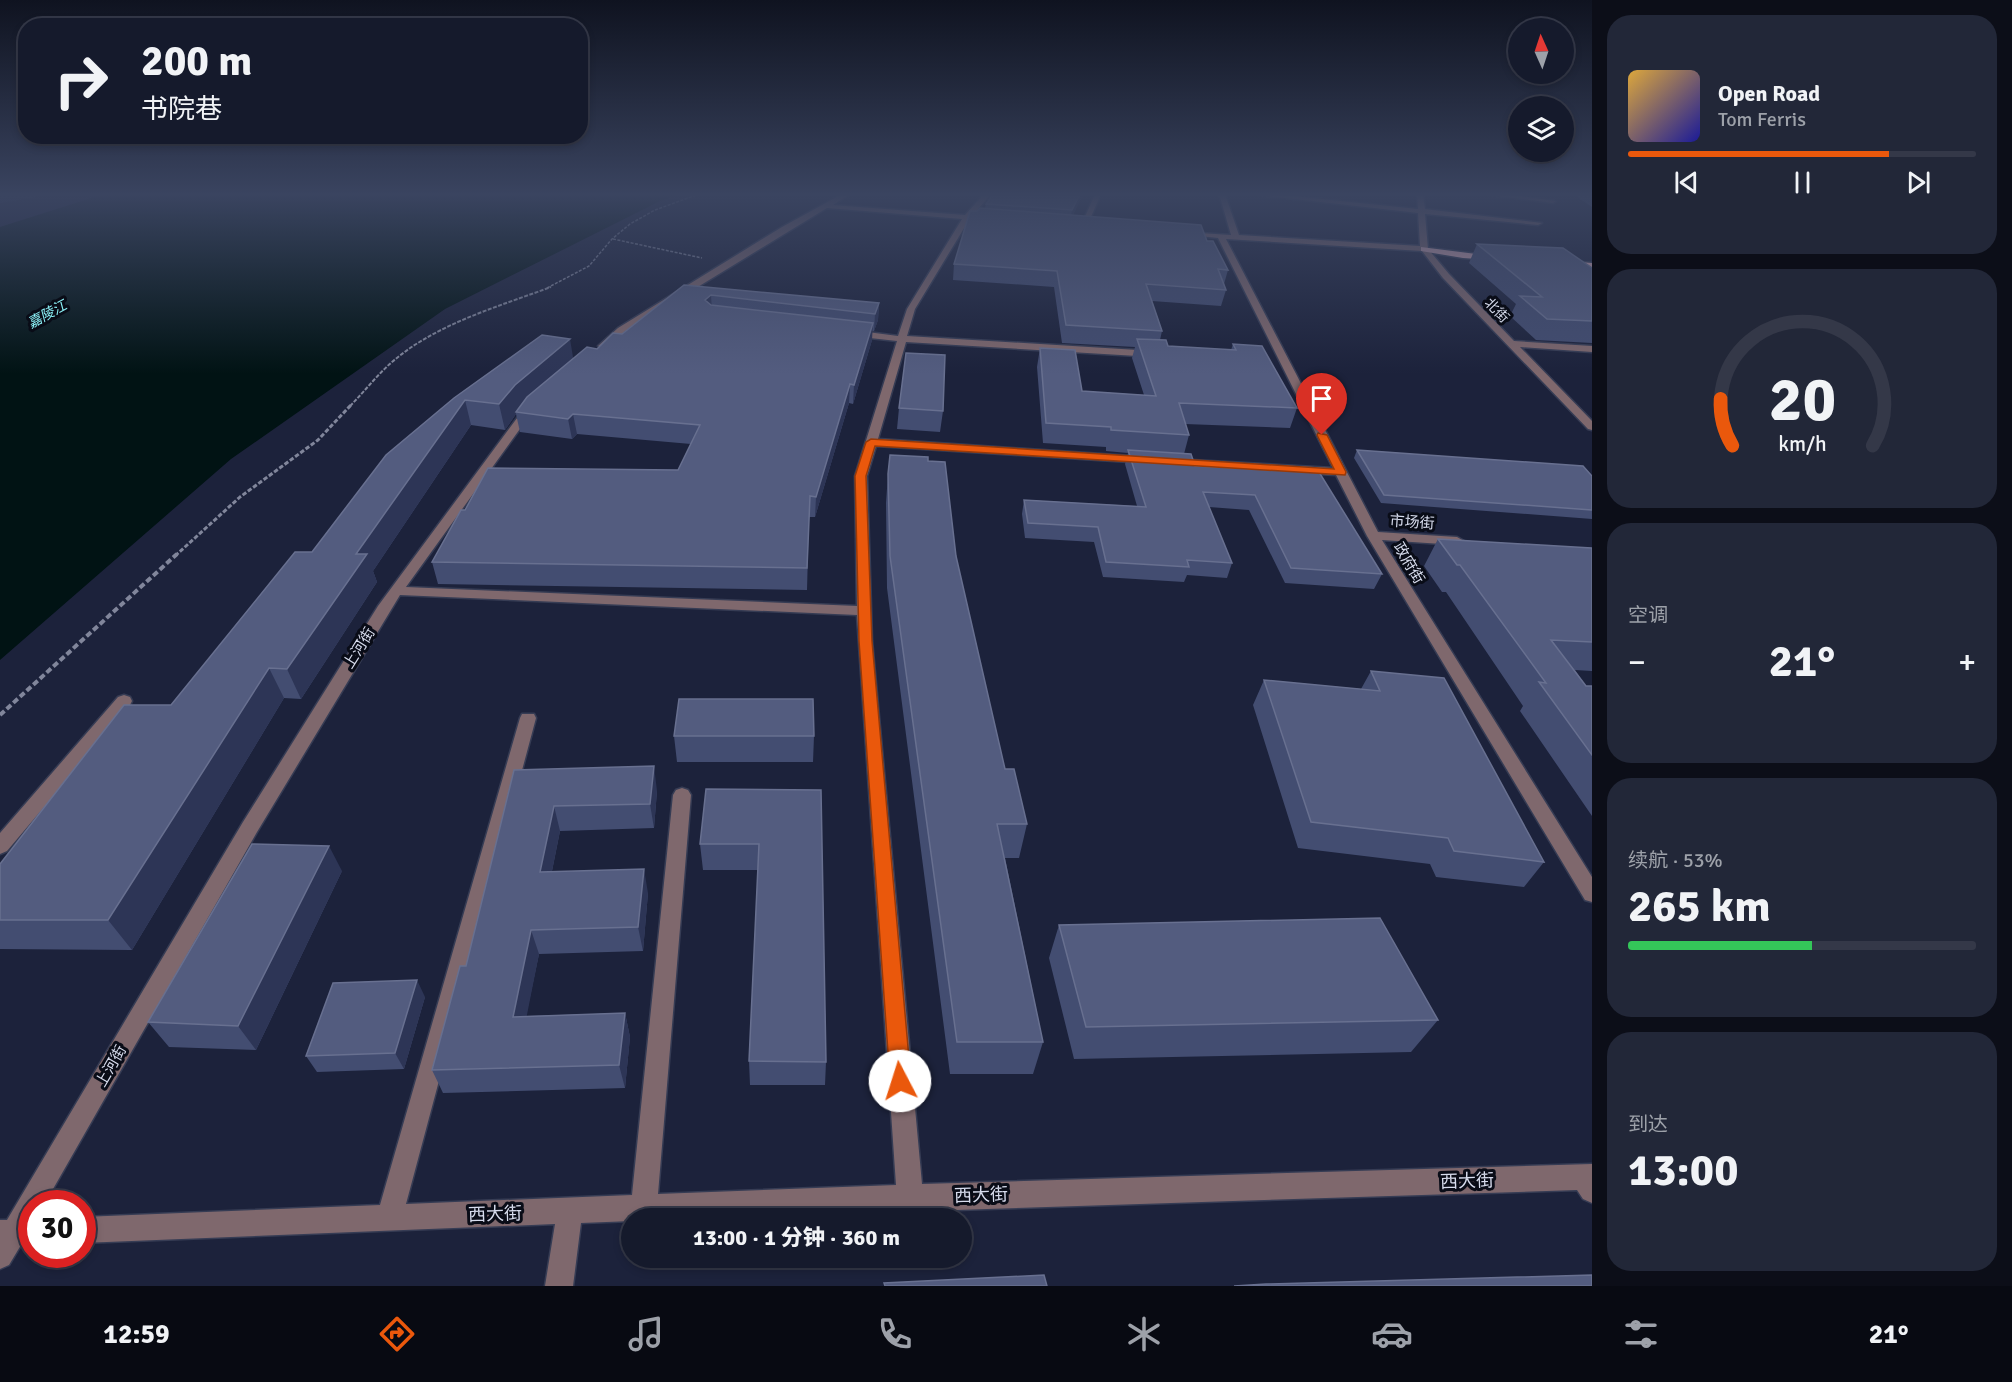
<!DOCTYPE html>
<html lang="zh">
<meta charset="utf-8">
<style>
body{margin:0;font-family:Signika,"Noto Sans SC",sans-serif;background:#222738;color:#f1f3f6;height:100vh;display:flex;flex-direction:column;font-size:22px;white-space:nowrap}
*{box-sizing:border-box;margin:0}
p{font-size:20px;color:#9da1a9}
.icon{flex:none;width:33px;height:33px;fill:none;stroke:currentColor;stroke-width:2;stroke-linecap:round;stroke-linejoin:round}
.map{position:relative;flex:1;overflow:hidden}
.panel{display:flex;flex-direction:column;gap:15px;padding:15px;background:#0c0e18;width:420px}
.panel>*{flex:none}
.hud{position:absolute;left:18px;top:18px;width:570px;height:126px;border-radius:24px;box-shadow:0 3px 9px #0003,0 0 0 2px #343848;background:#151a2c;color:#f1f3f6;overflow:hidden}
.needle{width:39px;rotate:357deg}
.buttons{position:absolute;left:1508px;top:18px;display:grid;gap:12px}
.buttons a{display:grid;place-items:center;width:66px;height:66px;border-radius:50%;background:#151a2c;box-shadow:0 3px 9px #0003,0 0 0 2px #343848;font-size:30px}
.speed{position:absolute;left:18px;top:1190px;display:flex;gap:12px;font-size:30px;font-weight:700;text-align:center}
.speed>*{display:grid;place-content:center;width:78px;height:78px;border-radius:50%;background:#151a2c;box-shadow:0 3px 9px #0003,0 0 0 2px #343848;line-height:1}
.speed .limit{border:9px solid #d22;background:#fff;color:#111}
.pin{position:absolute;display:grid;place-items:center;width:51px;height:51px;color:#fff;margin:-62px -26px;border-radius:50% 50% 50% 0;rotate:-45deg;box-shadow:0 0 6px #0007}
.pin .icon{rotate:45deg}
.me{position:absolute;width:66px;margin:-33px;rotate:355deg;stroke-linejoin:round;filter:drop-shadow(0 0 4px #0008)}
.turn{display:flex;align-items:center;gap:21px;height:126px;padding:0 24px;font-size:27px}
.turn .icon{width:78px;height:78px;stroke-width:2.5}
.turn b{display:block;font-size:42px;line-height:51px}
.big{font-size:45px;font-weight:800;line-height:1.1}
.panel .tile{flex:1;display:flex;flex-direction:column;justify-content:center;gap:9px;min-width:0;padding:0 21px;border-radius:24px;background:#222738}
.panel .dial{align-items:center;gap:0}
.dial svg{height:156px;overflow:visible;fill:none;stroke:#343848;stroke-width:7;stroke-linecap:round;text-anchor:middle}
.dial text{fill:#f1f3f6;stroke:none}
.song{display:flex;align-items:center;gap:18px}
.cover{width:72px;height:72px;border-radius:9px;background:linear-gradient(135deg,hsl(40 70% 55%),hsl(240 70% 35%))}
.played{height:6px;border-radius:3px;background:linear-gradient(90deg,#ea580c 75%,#343848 75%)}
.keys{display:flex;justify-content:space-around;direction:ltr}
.heat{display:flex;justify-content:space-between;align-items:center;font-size:33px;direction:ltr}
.charge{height:9px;border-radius:4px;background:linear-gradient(90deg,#34c759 53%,#343848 0)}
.trip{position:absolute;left:621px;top:1208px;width:351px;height:60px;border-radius:30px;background:#151a2c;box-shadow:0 3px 9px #0003,0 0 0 2px #343848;font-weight:800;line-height:60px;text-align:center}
.menu{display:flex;height:96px;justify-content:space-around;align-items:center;background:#080a12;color:#9da1a9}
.menu .icon{width:42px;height:42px}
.menu .selected{color:#ea580c}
.menu b{font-size:27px;color:#f1f3f6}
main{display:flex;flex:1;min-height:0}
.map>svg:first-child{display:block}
.water{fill:#011314}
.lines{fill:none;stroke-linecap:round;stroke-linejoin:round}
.minor-casing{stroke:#363c54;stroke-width:3}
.major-casing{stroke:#363c54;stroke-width:3}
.path-far3{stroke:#81869b;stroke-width:1.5;stroke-dasharray:3 1.5;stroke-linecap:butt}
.path-far2{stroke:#81869b;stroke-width:2;stroke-dasharray:4 1.5;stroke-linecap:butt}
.path-far1{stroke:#81869b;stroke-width:3;stroke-dasharray:4.5 2;stroke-linecap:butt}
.path{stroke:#81869b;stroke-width:4;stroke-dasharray:6 3;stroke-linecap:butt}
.minor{fill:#7f686d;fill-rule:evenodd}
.major{fill:#dbacb6;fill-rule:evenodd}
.wall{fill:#434d71}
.shaded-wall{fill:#2d3556}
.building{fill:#535c7f;stroke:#687090;stroke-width:1.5}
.route{fill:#ea580c;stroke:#983908;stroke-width:1.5}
.labels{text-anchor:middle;stroke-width:6;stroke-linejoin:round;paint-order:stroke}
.far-street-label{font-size:14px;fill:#d8ddee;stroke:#090c17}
.far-water-label{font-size:14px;font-style:italic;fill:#8ef5fb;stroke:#090c17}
.street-label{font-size:15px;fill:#d8ddee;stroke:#090c17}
.near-street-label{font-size:18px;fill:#d8ddee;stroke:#090c17}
</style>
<main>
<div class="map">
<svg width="1592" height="1286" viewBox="0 0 1592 1286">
<rect width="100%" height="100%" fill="#1c223b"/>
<path class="water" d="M104,194H680L660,201L445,309L231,459L0,660V227Z"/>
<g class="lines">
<g class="minor-casing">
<path id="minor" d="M842,194H850L833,205L965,215L984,194H991L972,216L977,217V219L969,220L915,309L907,336L1154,351L1159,354L1154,357L906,342L878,439L1146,457L1152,460L1146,463L876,446L867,476L872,641L922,1184L1592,1164V1203L1583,1199L1577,1190L704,1218H632V1221L581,1223L573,1286H545L555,1224L82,1243V1217L380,1205L520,718L522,714H534L536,718L406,1204L632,1195L673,795L676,790L682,788L688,790L691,795L658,1194L896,1185L857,615L400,595L257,832L45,1203H32V1245H21L9,1265L0,1269V1220H7L243,822L378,606L526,406H534L535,408L406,587L857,606L855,476L897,341L852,336L847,333L852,330L898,336L907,309L962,219L827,208L624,332L606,348L598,346L618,328L782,227Z
M1095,194H1101L1087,226L1080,228Z
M1219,194H1225L1239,235L1420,246L1418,213L1250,194H1274L1418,209L1417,194H1423L1425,209L1542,223L1538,225L1425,214L1428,249L1449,274L1514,341L1592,346V352L1520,347L1592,421V430L1588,429L1443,278L1422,251L1226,239L1378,532L1457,537L1464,541L1457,545L1382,540L1592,877V902L1585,900L1367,536L1336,475L1173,465L1167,462L1173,459L1333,468L1218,238L1180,234L1184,232L1231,235Z
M1483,194H1507L1556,201L1553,203Z
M124,695L130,697L132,701L130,705L7,851L0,854V833L118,697Z"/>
</g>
<g class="major-casing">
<path id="major" d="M1421,247L1492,256L1496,258L1492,260L1463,258L1421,251Z
M1567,261L1592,263V267L1564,265V261Z"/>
</g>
<path class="path-far3" d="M613,239L702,258
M547,288L589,266L612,239L630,224L655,210L699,194"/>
<path class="path-far2" d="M350,406C364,392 377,375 392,362C436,324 497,307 551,287"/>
<path class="path-far1" d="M175,556L240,497L318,440L351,405"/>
<path class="path" d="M0,715L177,554"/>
<use href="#minor" class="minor"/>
<use href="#major" class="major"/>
</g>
<path class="wall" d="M1083,194L1073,215L1207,241L1228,270L1224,284L1226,290L1221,306L1152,301L1162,331L1160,340L1168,346L1231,350L1233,344L1297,408L1290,428L1185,424L1189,435L1184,454L1195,466L1319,472L1382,574L1374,589L1285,583L1249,510L1209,507L1232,563L1227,578L1187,575L1184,582L1103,577L1094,542L1025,538L1022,514L1024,500L1137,506L1125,464L1128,453L1106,451V447L1043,443L1037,367L1040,348L1082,391L1144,395L1132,358L1135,347L1062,343L1054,287L953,280L954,264L977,211L985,208L986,204Z
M1565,194H1592V207L1574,195Z
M1477,244L1592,268V343L1536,340L1510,316L1516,304L1469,263Z
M684,285L879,303L878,320L874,331H872V340L853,404L849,403L815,517H809L807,590L438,584L432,562L465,510L678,470L691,444L577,434L572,439L520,432L516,414L505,430L471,425L373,571L377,582L301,699L284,698L132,950L0,949V864L171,705L454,398L573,359L597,349L622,334Z
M899,408L943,411L940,432L897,429Z
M1357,450L1592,476V519L1381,503L1354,458Z
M928,461L956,556L1005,769L1027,824L1019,858H1005L1043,1042L1033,1074H950L887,588L886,503L888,474Z
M1438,539L1592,548V671L1575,670L1586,686H1592V816L1520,711L1523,706L1446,592H1442L1424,566Z
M1371,671L1544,862L1524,887L1436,877L1430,864L1298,848L1253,705L1264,680L1361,689Z
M674,736H814L813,762H677Z
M514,770L657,791L654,828L560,831L552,871L648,893L643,951L539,954L526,1016L625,1013L630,1037L625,1088L443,1093L432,1070L466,966Z
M821,790L826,1062L825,1085H750L749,1061L758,870H703L700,844Z
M342,871L256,1050L169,1047L148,1022Z
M1059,925L1438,1020L1411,1052L1074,1059L1049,958Z
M425,997L404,1069L317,1072L306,1056Z"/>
<path class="shaded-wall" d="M0,194H35L36,197L0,203Z
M1080,194H1083L1070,221L1072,210Z
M711,295L712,312L705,300Z
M879,303L878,320L874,331L875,314Z
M873,323L872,340L853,404L854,385Z
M570,339L574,363L516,412V414L505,430L499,404L515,385Z
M850,384L849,403L815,517L816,497Z
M465,400L471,425L373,571L377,582L301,699L287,669L356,554Z
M573,414L577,434L572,439L568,419Z
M269,668L284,698L132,950L108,920Z
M654,766L657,791L654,828L650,804Z
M554,806L560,831L547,896L540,872Z
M329,846L342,871L256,1050L238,1026Z
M644,869L648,893L643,951L638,927Z
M531,930L539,954L522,1040L513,1017Z
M417,980L425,997L404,1069L395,1053Z
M625,1013L630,1037L625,1088L619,1065Z"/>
<path class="building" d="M993,194H1080L1072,210L986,204Z
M980,208L1201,225L1207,241H1213L1228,270L1218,269L1226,290L1146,284L1162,331L1066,325L1057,271L954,264L970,211H977Z
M1477,244L1563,248L1592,268V321L1547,319L1520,296L1542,297Z
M684,285L879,303L875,314L711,295L705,300L711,305L873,323L854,385L850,384L816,497L810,496L807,568L432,562L461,510H465L488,468L678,470L700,425L573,414L568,419L516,412L527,397L587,347L597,349L613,333L622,334Z
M542,335L570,339L515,385L499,404L465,400L356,554H367L287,669L269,668L108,920H0V864L124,705H171L295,552H312L386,455L454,398Z
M1137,339L1166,340L1168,346L1236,350L1233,344L1262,346L1297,408L1179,403L1189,435L1111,430V427L1046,423L1040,348L1075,350L1082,391L1156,396Z
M906,353L945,355L943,411L899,408Z
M1128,450L1191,454L1195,466L1319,472L1382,574L1291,568L1255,495L1203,492L1232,563L1187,560L1189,567L1106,562L1098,527L1028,523L1024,500L1146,507Z
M1357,450L1583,466L1592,476V510L1384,495Z
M890,455L928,457V461L945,462L956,556L1005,769H1014L1027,824H997L1043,1042H957L890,556L888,474Z
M1438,539L1592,548V642L1551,640L1586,686H1592V755L1539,682L1546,683L1460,565H1457Z
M1371,671L1444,678L1544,862L1454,851L1448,838L1311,822L1264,680L1380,691Z
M679,699H813L814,736H674Z
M654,766L650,804L554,806L540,872L644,869L638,927L531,930L513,1017L625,1013L619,1065L432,1070L460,966H466L514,770Z
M706,789L821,790L826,1062L749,1061L759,844H700Z
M252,844L329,846L238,1026L148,1022Z
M1380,918L1438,1020L1086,1027L1059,925Z
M417,980L395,1053L306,1056L333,983Z
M1044,1275L1047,1286H885L884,1283Z
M1592,1275V1286H1234L1266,1284Z"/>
<linearGradient id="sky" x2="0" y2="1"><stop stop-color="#0f1320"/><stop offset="0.52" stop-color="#3a4460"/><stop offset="1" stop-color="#3a4460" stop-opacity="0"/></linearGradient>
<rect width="1592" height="374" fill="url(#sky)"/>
<path class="route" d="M1318,433L1327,435L1346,472L1345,475L875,446L866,476L872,641L911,1081L908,1088L900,1092L893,1088L890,1081L859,641L855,476L866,442L871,439L1334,469L1317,435Z"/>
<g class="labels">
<g class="far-street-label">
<text transform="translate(1497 310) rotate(46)" y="5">北街</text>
</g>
<g class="far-water-label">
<text transform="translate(47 314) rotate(-29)" y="5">嘉陵江</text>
</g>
<g class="street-label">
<text transform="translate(1412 522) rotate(4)" y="5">市场街</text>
<text transform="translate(1409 563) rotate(59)" y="5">政府街</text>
<text transform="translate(359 648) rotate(-58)" y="5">上河街</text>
<text transform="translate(111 1066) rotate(-60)" y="5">上河街</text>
</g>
<g class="near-street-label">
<text transform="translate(1467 1181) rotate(-2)" y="6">西大街</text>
<text transform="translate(981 1195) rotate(-2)" y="6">西大街</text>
<text transform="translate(495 1214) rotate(-2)" y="6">西大街</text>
</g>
</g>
</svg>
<div class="buttons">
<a><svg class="needle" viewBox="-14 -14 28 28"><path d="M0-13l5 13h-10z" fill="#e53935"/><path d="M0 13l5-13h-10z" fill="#9da1a9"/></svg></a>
<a><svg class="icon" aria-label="layers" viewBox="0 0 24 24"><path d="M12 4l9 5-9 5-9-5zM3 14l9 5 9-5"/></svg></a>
</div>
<div class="speed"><div class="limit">30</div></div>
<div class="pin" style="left:1322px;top:435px;background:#d93025"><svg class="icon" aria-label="arrive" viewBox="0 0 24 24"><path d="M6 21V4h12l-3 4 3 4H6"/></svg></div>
<svg class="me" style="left:900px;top:1081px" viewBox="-20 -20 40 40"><circle r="19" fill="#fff"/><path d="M0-13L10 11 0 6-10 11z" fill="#ea580c"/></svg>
<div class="trip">13:00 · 1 分钟 · 360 m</div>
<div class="hud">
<div class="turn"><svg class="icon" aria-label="right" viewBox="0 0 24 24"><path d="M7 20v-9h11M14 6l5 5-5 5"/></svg><div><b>200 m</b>书院巷</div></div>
</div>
</div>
<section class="panel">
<div class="tile">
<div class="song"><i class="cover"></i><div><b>Open Road</b><p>Tom Ferris</p></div></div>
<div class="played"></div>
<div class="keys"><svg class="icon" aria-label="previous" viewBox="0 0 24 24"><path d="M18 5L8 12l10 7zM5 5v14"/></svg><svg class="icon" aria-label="pause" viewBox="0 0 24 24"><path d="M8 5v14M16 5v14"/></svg><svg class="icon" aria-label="next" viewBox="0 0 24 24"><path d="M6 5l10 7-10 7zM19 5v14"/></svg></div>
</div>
<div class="tile dial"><svg viewBox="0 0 100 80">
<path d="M14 69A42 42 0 1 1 86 69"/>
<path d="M14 69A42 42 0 0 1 8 45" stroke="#ea580c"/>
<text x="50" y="56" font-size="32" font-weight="700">20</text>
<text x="50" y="72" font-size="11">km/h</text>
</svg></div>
<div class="tile"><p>空调</p>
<div class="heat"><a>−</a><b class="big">21°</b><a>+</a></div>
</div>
<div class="tile"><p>续航 · 53%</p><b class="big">265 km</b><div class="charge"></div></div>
<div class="tile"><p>到达</p><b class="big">13:00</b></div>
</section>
</main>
<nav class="menu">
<b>12:59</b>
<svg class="icon selected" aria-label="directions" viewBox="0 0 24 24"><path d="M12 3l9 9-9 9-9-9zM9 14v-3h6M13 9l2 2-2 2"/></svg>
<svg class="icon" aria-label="music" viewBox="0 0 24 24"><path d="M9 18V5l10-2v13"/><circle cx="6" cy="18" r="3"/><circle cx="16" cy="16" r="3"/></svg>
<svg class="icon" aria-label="phone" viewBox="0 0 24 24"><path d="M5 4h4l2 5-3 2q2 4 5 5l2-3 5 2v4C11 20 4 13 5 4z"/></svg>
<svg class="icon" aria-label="climate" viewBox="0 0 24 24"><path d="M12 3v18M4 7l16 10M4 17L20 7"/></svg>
<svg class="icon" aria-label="car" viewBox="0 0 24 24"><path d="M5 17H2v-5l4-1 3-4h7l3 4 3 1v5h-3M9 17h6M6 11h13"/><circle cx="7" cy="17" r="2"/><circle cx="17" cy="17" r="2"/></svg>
<svg class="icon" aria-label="filters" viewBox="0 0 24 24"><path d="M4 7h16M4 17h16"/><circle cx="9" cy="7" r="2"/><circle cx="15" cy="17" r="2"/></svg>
<b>21°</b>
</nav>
